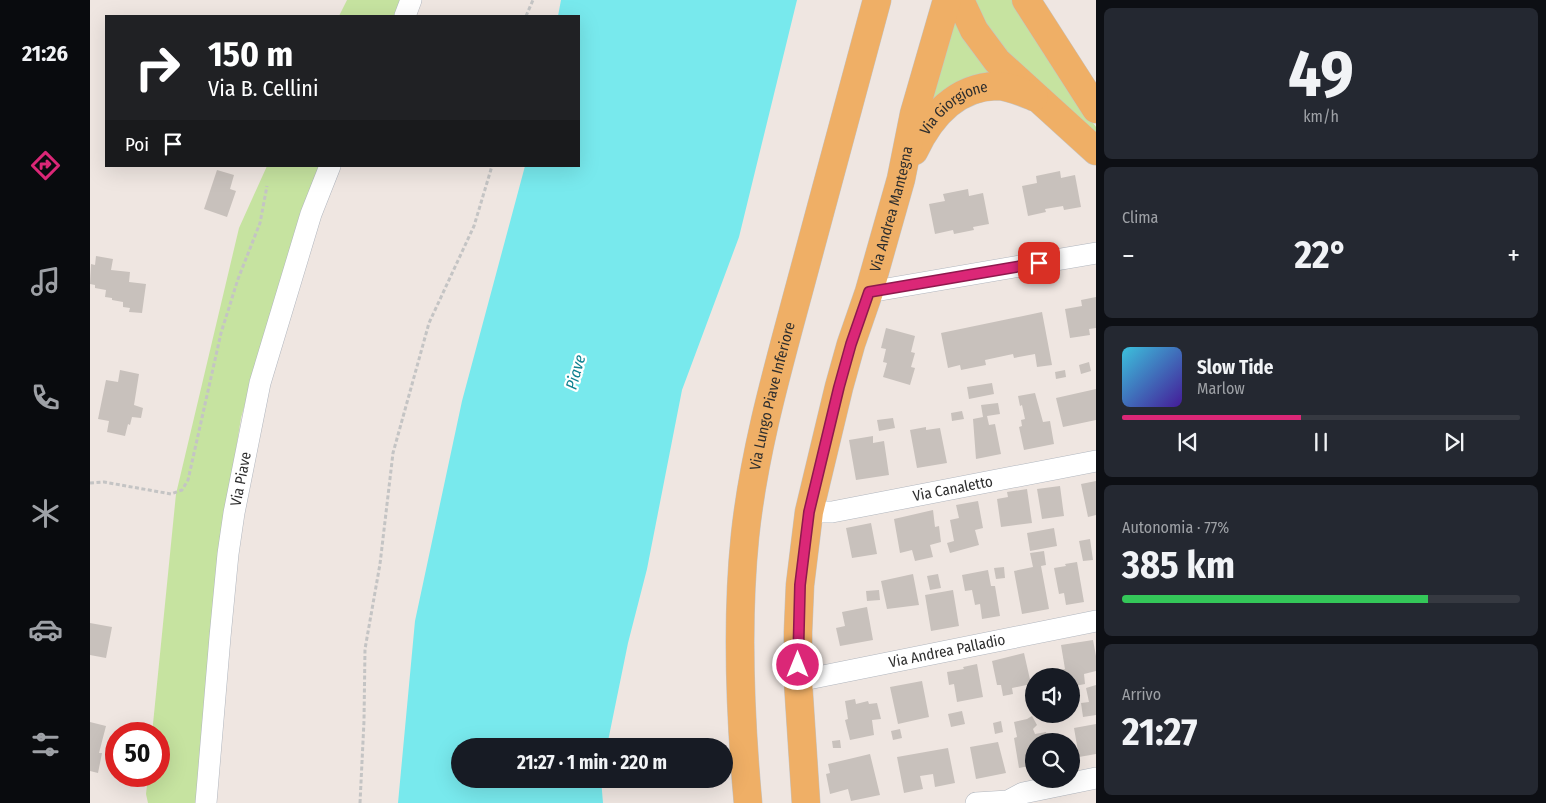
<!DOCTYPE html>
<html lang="it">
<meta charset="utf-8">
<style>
body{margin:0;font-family:"Fira Sans Condensed",sans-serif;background:#242831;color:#f1f3f6;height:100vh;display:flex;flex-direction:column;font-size:19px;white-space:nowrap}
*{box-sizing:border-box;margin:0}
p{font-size:16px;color:#9ea1a6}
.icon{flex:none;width:28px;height:28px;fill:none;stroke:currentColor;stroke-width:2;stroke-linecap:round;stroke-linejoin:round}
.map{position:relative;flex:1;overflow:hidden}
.panel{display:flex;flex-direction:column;gap:8px;padding:8px;background:#0d0f14;width:450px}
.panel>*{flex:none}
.top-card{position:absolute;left:15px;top:15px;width:475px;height:152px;border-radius:0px;box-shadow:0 5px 20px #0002;background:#202124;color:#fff;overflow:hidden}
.fabs{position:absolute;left:935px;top:668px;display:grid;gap:10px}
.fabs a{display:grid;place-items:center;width:55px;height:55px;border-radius:50%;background:#171b24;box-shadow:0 5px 20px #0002;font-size:25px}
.speed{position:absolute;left:15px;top:722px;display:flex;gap:10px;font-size:25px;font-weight:700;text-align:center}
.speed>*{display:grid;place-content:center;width:65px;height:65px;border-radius:50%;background:#171b24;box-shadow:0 5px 20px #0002;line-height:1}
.speed .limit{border:8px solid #d22;background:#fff;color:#111}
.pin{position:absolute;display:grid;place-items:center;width:42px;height:42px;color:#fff;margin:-21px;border-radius:10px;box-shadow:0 2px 8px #0006}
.me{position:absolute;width:55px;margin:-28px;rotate:0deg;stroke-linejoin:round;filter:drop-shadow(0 0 4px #0008)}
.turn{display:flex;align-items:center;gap:18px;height:105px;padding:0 20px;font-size:22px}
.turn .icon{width:65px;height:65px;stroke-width:2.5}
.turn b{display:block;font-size:35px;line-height:42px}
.then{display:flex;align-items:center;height:48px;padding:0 20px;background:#0003;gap:10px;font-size:19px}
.big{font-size:38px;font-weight:700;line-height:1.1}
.panel .widget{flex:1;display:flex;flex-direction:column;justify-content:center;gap:8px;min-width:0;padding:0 18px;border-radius:8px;background:#242831}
.panel .dial{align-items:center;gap:0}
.dial b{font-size:65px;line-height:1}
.song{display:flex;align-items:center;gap:15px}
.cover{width:60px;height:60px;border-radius:8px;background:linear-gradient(135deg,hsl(190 70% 55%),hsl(260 70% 35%))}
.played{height:5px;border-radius:2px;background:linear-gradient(90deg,#db2777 45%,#363941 45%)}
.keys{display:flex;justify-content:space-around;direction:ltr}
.heat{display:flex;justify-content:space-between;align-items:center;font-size:28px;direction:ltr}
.charge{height:8px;border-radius:4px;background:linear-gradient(90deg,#34c759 77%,#363941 0)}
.trip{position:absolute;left:361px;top:738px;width:282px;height:50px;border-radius:25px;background:#171b24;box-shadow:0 5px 20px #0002;font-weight:700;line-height:50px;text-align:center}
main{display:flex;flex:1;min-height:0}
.dock{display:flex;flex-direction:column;width:90px;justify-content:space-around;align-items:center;background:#090b0e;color:#9ea1a6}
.dock .icon{width:35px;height:35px}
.dock .selected{color:#db2777}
.dock b{font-size:22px;color:#f1f3f6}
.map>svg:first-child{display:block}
.green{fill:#c6e3a0}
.water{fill:#78e9ed}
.building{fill:#c8c1bc}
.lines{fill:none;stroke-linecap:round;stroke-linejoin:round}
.minor-casing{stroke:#b1b6be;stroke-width:22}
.major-casing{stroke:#c4c4c4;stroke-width:29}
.path{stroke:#c4c4c4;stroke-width:3;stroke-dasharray:4 2.5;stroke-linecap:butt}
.minor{stroke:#fff;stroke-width:21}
.major{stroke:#efaf66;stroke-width:28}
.route-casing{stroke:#8e194d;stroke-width:12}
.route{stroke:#db2777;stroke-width:9}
.labels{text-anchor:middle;stroke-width:4.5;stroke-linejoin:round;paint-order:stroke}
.street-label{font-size:15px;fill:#2e2e2e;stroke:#fff}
.water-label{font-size:16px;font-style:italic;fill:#118291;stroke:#fff}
</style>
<main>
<nav class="dock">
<b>21:26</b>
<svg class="icon selected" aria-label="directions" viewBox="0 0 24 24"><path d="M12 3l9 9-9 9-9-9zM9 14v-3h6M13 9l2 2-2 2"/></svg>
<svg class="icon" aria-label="music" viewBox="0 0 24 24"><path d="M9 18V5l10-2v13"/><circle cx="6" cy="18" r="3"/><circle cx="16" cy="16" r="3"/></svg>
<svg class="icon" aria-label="phone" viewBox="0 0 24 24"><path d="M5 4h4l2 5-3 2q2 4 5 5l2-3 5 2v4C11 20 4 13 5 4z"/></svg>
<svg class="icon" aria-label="climate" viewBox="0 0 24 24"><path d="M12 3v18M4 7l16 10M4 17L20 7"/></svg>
<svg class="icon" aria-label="car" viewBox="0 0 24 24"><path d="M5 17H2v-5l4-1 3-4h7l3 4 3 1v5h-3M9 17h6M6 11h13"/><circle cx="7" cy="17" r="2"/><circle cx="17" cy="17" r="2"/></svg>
<svg class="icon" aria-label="filters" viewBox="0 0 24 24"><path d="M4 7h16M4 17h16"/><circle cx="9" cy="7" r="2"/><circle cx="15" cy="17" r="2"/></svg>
</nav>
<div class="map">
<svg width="1006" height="803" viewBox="0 0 1006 803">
<rect width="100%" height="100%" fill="#efe6e1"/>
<path class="green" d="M257,0H313L304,16H249Z
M879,0H925L984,97L1006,127V137L925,67Z
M862,8L919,82L832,117Z
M177,166H231L165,369L151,418L141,481L109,803H58L56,794L58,776H69V734H62L86,494L149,228Z"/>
<path class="water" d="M471,0H707L649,237L592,390L557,569L538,643L517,746H370V779H511L513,803H308L325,621L372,401L435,166H489V16H468Z"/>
<path class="building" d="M127,170L144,175L140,189L146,191L137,217L114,209Z
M970,171L971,178L985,175L991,207L974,210L973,206L955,209L956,212L938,216L932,186L947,183L946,176Z
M878,189L879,196L893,193L899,224L883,227L884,230L864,234L863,230L845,234L839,204L855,201L853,194Z
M6,256L23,259L21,270L40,272L39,282L56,284L52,313L39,312L40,308L33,307V302L22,300V298L15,297L16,290L5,288V285L0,284L1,264L5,265Z
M1006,297V328L999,329L1000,335L980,338L975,309L992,306L991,300Z
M952,312L962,365L947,367L945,354L924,358L923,354L895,360L896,365L871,370L870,365L858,368L851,333Z
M796,328L825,336L821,352L825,353L821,367L825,368L820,385L793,377L797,363L793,362L796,349L791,348Z
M999,362L1001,371L991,374L989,365Z
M30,370L49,374L44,405L53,408L51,418L42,417L40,425L38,424L35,436L17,432L19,421L8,419L16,380L28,382Z
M975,370L976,377L966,379L965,372Z
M902,383L904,394L879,399L877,387Z
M1006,389V420L973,427L966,398Z
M945,393L953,422L960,421L964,444L934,450L929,427L932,426L931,420L935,419L932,405L930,406L928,396Z
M908,403L910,414L897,416L899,425L905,424L911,454L886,459L883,419L893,417L891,405Z
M872,411L874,419L862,421L861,413Z
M803,418L805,428L789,431L787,420Z
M836,427V430L850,428L857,463L827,468L820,430Z
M783,436V443L794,441L799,475L766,480L759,440Z
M1006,481V515L998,517L991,484Z
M970,486L974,516L952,519L947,489Z
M937,489L942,523L911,527L907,499L918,497L917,492Z
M888,501L893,528L885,530L889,545L860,553L857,543L864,541L860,520L869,518L866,505Z
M843,510L845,527L849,526L851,542L840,545L843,557L825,561L822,550L810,553L804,519Z
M781,523L787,554L762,558L756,528Z
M964,528L967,546L940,551L937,533Z
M1000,539L1003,560L993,561L989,541Z
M954,551L956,565L951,566L959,609L932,614L924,571L943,567L940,553Z
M987,562L994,602L976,605L974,593L969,594L964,568L976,566L975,564Z
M914,567L915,578L906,579L904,568Z
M898,570L901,586H905L910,616L892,619L890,604L885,605L882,590L875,591L872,575Z
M823,574L829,605L797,609L791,581Z
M848,574L851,588L840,590L837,576Z
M789,590L790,600L777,601L776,591Z
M863,590L869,626L841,631L835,595Z
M777,607L783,640L750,646L746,628L755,626L752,612Z
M0,623L22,627L16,658L0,655Z
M1003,640L1006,656V671L994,674L995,684L985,686L986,694L981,695V676H962L961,672L975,669L971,645Z
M934,653L941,684L922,688L923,694L913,696L911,685H907L902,661Z
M887,664L893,697L867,702L864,684L859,685L857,672L874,669L873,667Z
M832,681L839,717L808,724L800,687Z
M1006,685V715L993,717L991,703L999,702L996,688Z
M944,692V706L939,707L937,694Z
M765,699L766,704L778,701L779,704L787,703L791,719L782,720L784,735L760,740L755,720L758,719L755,701Z
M872,711L875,724L861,727L858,714Z
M942,716L947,725L943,729L945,734L956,732L958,741H944V765L929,768L924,738L927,737L924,722L937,719Z
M911,721L913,732L905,734L903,723Z
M0,722L16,726L9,753H12L8,773L0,771Z
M1006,724V754L989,757L984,728Z
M810,729L812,738L803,740L801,731Z
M750,740L751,748H743L742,741Z
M908,742L916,773L886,779L880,747Z
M858,748L865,783L845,787L843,774L830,776L833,789L814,793L807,757Z
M780,754L790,795L761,801L758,789L740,794L736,774L740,773L738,764Z"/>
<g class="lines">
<g class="minor-casing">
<g id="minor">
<path d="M315,16L321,0"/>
<path d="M779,292L1006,253"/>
<path id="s1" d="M719,512H742L1006,461"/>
<path id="s2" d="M708,681L1006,621"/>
<path id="s3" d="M116,803L130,637L138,554L144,513L170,383L221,214L240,166"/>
<path d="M886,803L918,801L933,793L1006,778"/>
</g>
</g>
<g class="major-casing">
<g id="major">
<path d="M870,0L884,30L907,61L1006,151"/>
<path d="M936,0L1006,109"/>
<path id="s4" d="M824,151C840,117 866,87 906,86C919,86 932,92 944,97"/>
<path id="s5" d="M658,803C650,715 646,624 655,536C664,451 688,368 710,286C736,191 761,95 787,0"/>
<path id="s6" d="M716,803L708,681V632L710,585L719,512L749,387L761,344L779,292L811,179L824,114L857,0"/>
</g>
</g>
<path class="path" d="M436,16L443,0
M0,483L14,482L81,494L92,490L98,480L131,333L148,279L170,223L177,186
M270,803L274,721L275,649L290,564L303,453L339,323L384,226L402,166"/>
<use href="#minor" class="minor"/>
<use href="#major" class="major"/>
</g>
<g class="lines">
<g class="route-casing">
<path id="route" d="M708,665L710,585L719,512L749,387L761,344L779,292L949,263"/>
</g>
<use href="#route" class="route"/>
</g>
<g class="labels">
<g class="street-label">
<text dy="5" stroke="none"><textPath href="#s4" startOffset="61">Via Giorgione</textPath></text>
<text dy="5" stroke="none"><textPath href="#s6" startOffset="606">Via Andrea Mantegna</textPath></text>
<text dy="5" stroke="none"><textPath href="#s5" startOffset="410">Via Lungo Piave Inferiore</textPath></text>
<text dy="5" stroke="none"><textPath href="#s3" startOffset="326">Via Piave</textPath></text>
<text dy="5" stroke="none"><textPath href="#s1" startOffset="146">Via Canaletto</textPath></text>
<text dy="5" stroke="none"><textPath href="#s2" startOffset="152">Via Andrea Palladio</textPath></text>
</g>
<g class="water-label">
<text transform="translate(485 372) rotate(-74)" y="6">Piave</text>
</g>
</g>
</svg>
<div class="fabs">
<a><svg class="icon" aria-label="sound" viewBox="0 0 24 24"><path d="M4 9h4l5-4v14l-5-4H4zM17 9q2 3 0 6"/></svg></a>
<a><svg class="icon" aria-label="search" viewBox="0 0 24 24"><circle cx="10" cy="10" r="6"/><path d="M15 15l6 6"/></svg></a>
</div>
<div class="speed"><div class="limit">50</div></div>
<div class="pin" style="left:949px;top:263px;background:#d93025"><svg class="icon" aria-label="arrive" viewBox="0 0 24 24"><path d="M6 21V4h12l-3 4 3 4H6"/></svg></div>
<svg class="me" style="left:708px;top:665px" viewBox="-20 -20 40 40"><circle r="17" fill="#db2777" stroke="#fff" stroke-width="3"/><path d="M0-11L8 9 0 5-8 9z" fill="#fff"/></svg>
<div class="trip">21:27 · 1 min · 220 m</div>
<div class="top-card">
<div class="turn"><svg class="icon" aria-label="right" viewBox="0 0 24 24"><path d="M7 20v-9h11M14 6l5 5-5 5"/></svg><div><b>150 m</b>Via B. Cellini</div></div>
<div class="then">Poi<svg class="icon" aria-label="arrive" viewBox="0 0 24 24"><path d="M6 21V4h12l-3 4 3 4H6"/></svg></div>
</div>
</div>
<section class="panel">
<div class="widget dial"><b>49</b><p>km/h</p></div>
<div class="widget"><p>Clima</p>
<div class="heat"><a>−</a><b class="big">22°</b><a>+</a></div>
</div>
<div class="widget">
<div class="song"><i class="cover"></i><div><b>Slow Tide</b><p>Marlow</p></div></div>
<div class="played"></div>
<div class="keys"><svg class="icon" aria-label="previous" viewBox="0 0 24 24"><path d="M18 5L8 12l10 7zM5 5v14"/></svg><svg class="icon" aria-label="pause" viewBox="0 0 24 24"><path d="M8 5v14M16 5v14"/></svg><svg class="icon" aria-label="next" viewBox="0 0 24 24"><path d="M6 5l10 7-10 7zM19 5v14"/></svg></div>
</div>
<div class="widget"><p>Autonomia · 77%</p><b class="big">385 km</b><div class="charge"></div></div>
<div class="widget"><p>Arrivo</p><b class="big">21:27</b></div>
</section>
</main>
